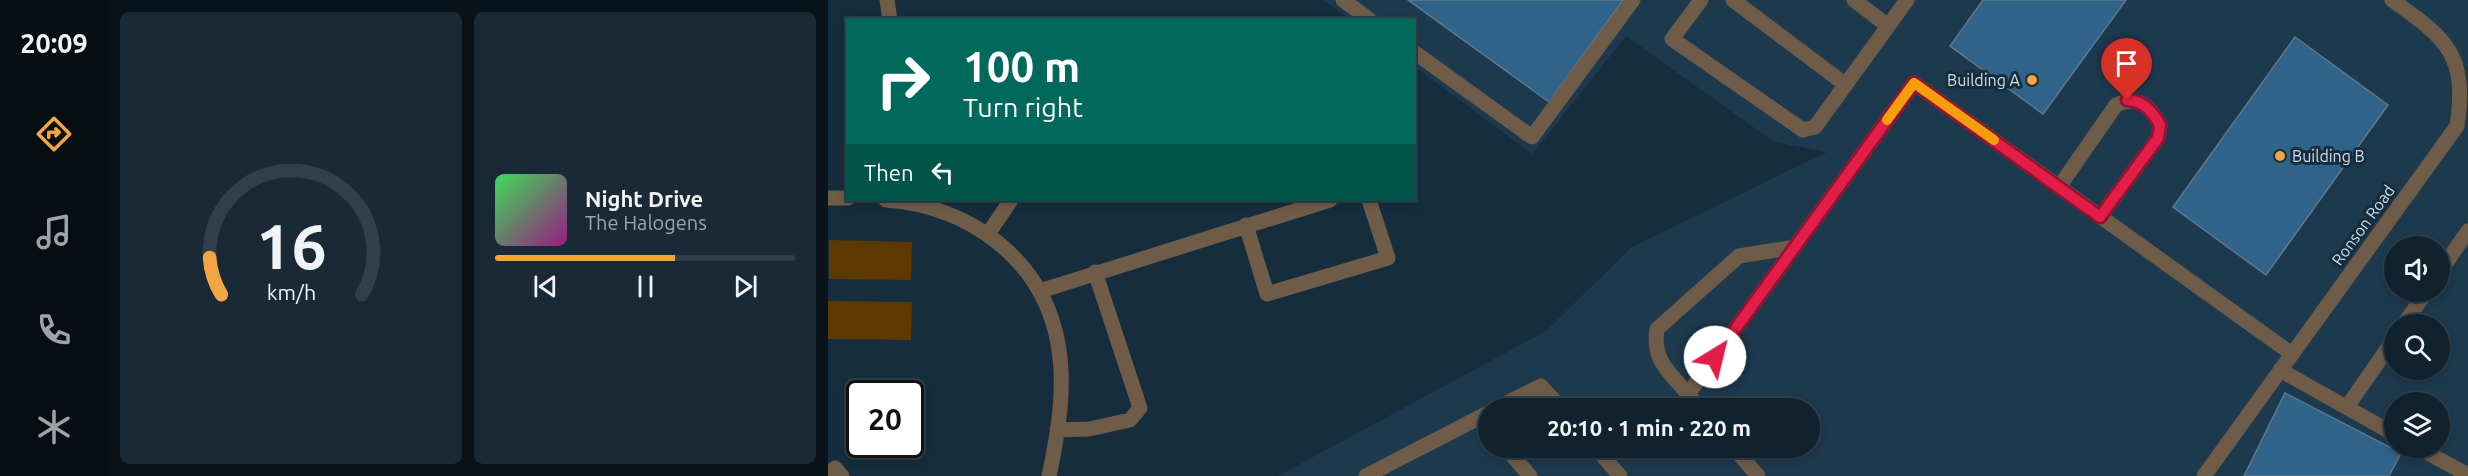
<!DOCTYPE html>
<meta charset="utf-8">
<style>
body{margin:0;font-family:Ubuntu,sans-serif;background:#192a36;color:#f1f3f6;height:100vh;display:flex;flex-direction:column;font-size:22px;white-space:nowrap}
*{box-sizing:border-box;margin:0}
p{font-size:20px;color:#9ca4aa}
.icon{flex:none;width:33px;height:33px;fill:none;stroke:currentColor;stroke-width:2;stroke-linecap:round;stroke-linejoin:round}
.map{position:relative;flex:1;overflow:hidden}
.details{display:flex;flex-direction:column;gap:12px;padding:12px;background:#091319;width:720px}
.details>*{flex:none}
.guide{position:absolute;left:18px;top:18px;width:570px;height:183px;border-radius:0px;box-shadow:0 3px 9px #0003,0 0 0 2px #303f4a;background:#00695c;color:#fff;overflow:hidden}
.fabs{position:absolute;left:1556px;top:236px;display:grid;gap:12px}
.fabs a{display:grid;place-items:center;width:66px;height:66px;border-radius:50%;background:#10222e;box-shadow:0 3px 9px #0003,0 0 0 2px #303f4a;font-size:30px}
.speed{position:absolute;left:18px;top:380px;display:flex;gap:12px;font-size:30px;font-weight:700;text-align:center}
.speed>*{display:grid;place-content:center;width:78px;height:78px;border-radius:50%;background:#10222e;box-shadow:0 3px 9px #0003,0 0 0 2px #303f4a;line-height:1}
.speed .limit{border:3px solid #111;border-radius:9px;background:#fff;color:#111}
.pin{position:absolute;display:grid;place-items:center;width:51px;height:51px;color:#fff;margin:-62px -26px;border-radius:50% 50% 50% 0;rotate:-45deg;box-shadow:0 0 6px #0007}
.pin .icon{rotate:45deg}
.me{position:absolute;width:66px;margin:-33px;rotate:36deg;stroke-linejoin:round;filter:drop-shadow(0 0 4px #0008)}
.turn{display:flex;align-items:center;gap:21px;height:126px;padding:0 18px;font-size:27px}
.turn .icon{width:78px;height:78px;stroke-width:2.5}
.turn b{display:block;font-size:42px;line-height:51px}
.then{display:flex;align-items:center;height:57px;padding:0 18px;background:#0003;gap:12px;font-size:22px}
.details .tile{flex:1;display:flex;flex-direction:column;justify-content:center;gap:9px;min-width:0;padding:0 21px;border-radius:9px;background:#192a36}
.details .dial{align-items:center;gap:0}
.dial svg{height:156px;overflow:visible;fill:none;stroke:#303f4a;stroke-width:7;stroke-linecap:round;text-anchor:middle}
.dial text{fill:#f1f3f6;stroke:none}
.song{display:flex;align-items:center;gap:18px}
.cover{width:72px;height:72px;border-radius:9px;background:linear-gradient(135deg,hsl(130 70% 55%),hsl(310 70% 35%))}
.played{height:6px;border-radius:3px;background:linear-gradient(90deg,#f3a443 60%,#303f4a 60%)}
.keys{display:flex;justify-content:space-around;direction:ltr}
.details .tiles{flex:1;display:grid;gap:12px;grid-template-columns:repeat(2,1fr)}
.trip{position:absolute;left:650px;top:398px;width:342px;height:60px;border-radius:30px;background:#10222e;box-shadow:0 3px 9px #0003,0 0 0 2px #303f4a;font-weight:700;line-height:60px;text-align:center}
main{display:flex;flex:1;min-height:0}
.menu{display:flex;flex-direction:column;width:108px;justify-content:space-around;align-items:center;background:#060e12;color:#9ca4aa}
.menu .icon{width:42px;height:42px}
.menu .current{color:#f3a443}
.menu b{font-size:27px;color:#f1f3f6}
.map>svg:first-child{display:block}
.built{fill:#1d394e;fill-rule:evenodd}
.green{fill:#5c3803}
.building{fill:#2f6389;stroke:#5f788c;stroke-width:1.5}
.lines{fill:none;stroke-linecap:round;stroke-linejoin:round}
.minor{stroke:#6e5c49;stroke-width:15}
.route-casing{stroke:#92132f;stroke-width:15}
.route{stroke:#e11d48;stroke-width:10}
.slow{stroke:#f59e0b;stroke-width:10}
.poi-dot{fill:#f3a443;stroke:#162d3e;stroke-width:2}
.labels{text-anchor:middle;stroke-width:6;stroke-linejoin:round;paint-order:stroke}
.poi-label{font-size:16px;fill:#cfdde8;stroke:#162d3e;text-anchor:end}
.street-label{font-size:16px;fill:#cfdde8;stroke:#162d3e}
</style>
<main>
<nav class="menu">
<b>20:09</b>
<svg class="icon current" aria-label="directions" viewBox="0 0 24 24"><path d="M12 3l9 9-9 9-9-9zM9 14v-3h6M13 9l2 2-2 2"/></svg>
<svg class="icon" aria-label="music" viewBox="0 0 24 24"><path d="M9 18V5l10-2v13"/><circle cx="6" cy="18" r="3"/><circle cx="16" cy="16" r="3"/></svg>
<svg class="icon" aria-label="phone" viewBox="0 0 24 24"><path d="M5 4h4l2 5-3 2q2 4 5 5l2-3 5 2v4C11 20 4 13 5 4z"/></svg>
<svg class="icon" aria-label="climate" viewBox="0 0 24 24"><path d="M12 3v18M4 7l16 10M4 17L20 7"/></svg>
</nav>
<section class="details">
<div class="tiles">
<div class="tile dial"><svg viewBox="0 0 100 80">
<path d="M14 69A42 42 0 1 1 86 69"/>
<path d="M14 69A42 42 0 0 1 8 50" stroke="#f3a443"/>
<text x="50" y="56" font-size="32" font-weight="700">16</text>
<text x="50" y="72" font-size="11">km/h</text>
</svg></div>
<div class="tile">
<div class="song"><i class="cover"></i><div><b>Night Drive</b><p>The Halogens</p></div></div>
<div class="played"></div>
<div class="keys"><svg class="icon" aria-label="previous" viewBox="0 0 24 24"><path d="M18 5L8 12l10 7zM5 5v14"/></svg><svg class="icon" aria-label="pause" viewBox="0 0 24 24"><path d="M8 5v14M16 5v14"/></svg><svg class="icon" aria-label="next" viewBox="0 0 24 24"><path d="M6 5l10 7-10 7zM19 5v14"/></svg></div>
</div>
</div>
</section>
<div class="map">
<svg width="1640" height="476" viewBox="0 0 1640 476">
<rect width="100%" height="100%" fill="#162d3e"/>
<path class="built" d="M495,0H1640V476H450L718,331L804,247L999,152L946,142L798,36L704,154L587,67L586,20L522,19ZM1566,246H1611V291H1566ZM1566,324H1611V369H1566ZM1566,402H1611V447H1566ZM660,408H981V447H660Z"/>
<path class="green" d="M1,240L84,242L83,280L1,279Z
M0,301L84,302L83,340L0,339Z"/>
<path class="building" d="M580,0H795L721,102Z
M1155,0H1298L1215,114L1122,46Z
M1467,37L1560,105L1438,275L1345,207Z
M1457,393L1573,453L1561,476H1416Z"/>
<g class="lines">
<path class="minor" d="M59,0L62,20
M515,0L542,20
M873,0L844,39L975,130L987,127L1079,0
M905,0L1018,85
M1026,0L1060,26
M586,52L704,137L805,0
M1231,187L1288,105C1310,95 1322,106 1332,125L1330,138L1272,217
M0,198H20
M58,200C141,206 215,259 230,344C238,387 230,434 221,476
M418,225L439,294L560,258L541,200
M160,234L183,200
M1611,273L1640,231
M212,291L502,200
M1576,324L1599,291
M1452,370L1566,434
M860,394C841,372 824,360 829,329L911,256L967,247
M1519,407L1566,339
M669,408L713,386L733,408
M872,408L860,394L1086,83L1464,354
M229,430L261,429L302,420L312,408L267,272
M677,447L702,476
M767,447L792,476
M905,447L930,476
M1589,447L1640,475
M0,474L7,468L14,476
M538,476L660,413
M1376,476L1629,126C1640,53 1617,38 1564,0"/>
</g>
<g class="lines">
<g class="route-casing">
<path id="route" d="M887,357L1086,83L1272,217L1330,138L1332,125C1324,111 1316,101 1299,100"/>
</g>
<use href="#route" class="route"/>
<path class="slow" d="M1059,120L1086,83L1166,140"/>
</g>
<g class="poi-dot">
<circle cx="1204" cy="80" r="6"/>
<circle cx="1452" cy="156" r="6"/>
</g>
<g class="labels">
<g class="poi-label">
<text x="1192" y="86">Building A</text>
<text x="1464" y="162" text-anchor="start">Building B</text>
</g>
<g class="street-label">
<text transform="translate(1535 225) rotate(-54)" y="6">Ronson Road</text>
</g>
</g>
</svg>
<div class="fabs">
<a><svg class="icon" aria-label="sound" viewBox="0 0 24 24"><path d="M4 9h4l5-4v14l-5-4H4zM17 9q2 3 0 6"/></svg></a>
<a><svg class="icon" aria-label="search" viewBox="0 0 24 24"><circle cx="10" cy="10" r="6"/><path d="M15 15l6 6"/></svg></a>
<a><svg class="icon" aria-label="layers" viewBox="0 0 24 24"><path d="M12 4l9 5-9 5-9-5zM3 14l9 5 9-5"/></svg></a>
</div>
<div class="speed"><div class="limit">20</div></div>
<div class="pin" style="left:1299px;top:100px;background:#d93025"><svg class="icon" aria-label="arrive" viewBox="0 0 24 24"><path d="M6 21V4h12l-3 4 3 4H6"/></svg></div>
<svg class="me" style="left:887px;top:357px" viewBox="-20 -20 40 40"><circle r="19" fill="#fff"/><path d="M0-13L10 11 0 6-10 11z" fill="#e11d48"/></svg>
<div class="trip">20:10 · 1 min · 220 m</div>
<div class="guide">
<div class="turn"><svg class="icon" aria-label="right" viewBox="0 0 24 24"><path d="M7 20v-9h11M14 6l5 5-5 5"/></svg><div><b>100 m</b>Turn right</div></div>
<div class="then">Then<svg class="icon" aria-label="left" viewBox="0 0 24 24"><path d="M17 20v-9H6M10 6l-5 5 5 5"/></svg></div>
</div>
</div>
</main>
